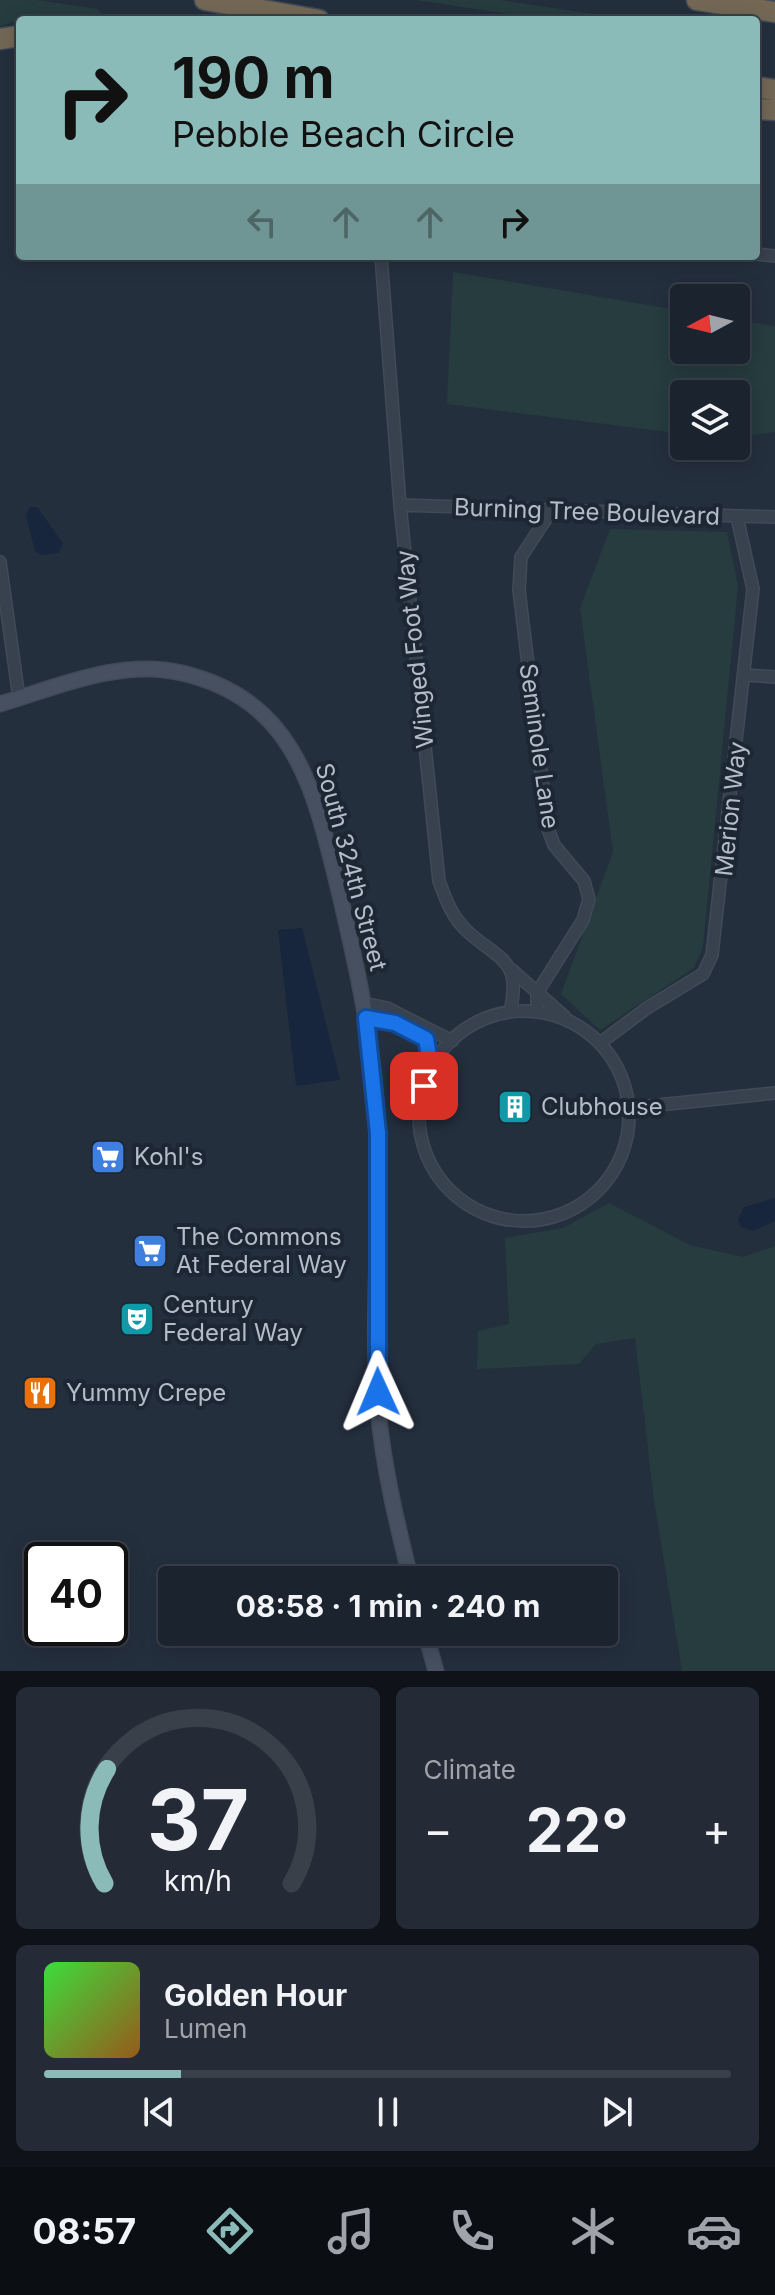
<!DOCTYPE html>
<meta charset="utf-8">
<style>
body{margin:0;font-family:Inter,sans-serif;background:#242b36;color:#f1f3f6;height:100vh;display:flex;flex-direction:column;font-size:30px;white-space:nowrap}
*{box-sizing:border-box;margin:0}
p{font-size:26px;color:#a0a4aa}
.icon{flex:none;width:44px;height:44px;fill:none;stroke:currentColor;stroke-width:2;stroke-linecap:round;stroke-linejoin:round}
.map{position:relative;height:1671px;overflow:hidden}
.details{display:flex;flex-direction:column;gap:16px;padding:16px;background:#0f1319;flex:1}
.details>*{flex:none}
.top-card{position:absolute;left:16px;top:16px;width:744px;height:244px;border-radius:8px;box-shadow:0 4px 20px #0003,0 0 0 2px #39404a;background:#8bbbb9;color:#111;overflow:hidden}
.needle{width:52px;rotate:263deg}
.tools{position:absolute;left:670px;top:284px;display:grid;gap:16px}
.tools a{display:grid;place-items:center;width:80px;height:80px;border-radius:8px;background:#1b232e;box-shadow:0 4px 20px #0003,0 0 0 2px #39404a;font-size:40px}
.speed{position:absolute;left:24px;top:1542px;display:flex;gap:16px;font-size:40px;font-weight:700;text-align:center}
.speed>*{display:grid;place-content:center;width:104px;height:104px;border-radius:50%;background:#1b232e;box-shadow:0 4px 20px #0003,0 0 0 2px #39404a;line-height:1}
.speed .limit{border:4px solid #111;border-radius:12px;background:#fff;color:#111}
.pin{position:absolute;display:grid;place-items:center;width:68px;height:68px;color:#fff;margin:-34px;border-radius:16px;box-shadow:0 4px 12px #0006}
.me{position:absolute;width:88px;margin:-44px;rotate:359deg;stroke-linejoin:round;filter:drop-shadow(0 0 6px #0008)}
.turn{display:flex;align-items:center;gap:28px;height:168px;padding:0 24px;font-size:36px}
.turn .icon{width:104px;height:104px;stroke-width:2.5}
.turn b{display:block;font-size:56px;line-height:68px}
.lanes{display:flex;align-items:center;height:76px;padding:0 24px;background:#0003;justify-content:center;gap:40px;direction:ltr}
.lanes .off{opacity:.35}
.big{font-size:60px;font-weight:700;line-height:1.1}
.details .widget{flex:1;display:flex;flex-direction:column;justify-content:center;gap:12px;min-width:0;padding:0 28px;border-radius:12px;background:#242b36}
.details .dial{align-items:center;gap:0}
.dial svg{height:208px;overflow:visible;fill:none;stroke:#39404a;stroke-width:7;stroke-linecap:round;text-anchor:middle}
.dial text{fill:#f1f3f6;stroke:none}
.song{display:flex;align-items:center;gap:24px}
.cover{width:96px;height:96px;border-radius:12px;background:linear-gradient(135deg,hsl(120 70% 55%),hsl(30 70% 35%))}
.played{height:8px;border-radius:4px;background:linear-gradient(90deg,#8bbbb9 20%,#39404a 20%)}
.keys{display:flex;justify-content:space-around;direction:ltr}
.heat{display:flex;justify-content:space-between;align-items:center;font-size:44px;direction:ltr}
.details .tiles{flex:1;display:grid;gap:16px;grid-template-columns:1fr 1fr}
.widget:last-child{grid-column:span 2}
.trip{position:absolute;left:158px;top:1566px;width:460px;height:80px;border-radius:8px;background:#1b232e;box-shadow:0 4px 20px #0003,0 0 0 2px #39404a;font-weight:700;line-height:80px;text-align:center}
.dock{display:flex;height:128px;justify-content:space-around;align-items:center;background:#0b0e12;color:#a0a4aa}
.dock .icon{width:56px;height:56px}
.dock .active{color:#8bbbb9}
.dock b{font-size:36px;color:#f1f3f6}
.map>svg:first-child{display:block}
.green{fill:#263c3f}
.water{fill:#17263c}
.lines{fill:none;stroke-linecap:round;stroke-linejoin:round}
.street-casing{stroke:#414a57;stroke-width:14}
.secondary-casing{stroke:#414a57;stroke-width:17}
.highway-casing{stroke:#434c59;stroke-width:23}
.street{stroke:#38414e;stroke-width:11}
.secondary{stroke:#465061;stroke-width:14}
.highway{stroke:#746855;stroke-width:20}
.route-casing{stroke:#114b97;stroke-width:20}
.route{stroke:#1a73e8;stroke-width:14}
.labels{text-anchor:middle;stroke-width:8;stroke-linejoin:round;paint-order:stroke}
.street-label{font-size:24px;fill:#b4bcc9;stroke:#1d2633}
.poi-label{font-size:24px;fill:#b4bcc9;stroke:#1d2633;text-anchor:start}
</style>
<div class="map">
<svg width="775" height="1671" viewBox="0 0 775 1671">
<rect width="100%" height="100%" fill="#242f3e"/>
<path class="green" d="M0,0H36L98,9L101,14L20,20L0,26Z
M416,0H500L634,20H549Z
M453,272L684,311V350H736V320L775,326V432L736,437V394H684V434L447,404Z
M610,529L727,532L738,586L703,947L694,968L600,1030L561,994L613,852L580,608Z
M609,1203L690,1245L743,1257L775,1246V1671H682L654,1500L635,1338L596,1344L579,1364L477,1369L478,1331L509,1324L505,1238L563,1228Z"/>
<path class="water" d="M30,507H37L63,543L59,553L41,555L35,551L26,516Z
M302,928L340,1080L296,1086L278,930Z
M775,1198V1221L753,1231L741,1227L738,1220L744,1207Z"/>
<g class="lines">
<g class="street-casing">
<path id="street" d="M756,254L775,256
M381,256L400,505L439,881C446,900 452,917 467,931C501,962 522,959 510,1012
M400,505L775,517
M0,562L19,698
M745,675L775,677
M512,970L565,1017
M363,1003L387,1008L452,1041
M419 1116a105 105 0 1 1 210 0a105 105 0 1 1-210 0Z
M537,1012V993L583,920L589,899L584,881L554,845L548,829L519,590L521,557L552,510
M366,1018L395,1023L426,1039L431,1067
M600,1043L647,1008L703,974L712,955L753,589L737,517
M629,1108L775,1093"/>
</g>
<g class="secondary-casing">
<path id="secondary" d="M0,704C57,687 121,658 182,673C295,700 314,789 338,887C357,967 375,1048 378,1131C381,1223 371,1316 378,1408C383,1466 397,1524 411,1580
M425,1632L436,1671"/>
</g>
<g class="highway-casing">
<path id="highway" d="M205,0L319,20
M697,0L775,12
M0,39L20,36
M756,87L775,90
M756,109L775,110"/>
</g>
<use href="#street" class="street"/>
<use href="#secondary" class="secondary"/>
<use href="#highway" class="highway"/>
</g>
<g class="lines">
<g class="route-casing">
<path id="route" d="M378,1392V1133L366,1018L395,1023L426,1039L431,1067L424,1086"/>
</g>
<use href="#route" class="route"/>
</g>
<defs>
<g id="building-square" transform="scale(1.8)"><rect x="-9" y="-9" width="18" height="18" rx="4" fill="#0f9aa8" stroke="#1d2633"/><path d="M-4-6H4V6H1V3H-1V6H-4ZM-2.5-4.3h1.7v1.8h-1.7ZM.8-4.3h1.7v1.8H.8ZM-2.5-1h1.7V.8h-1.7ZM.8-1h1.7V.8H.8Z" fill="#fff"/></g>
<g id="supermarket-square" transform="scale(1.8)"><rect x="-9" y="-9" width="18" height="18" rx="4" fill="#3f7fe0" stroke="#1d2633"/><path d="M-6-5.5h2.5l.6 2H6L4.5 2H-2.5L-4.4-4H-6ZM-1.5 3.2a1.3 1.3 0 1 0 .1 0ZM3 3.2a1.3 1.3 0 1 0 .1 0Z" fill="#fff"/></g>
<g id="theatre-square" transform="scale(1.8)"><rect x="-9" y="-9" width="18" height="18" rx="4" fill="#0f9aa8" stroke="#1d2633"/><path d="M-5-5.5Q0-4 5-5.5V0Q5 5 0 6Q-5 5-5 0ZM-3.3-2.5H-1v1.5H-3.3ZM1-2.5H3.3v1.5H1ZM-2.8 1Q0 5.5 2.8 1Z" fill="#fff"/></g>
<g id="restaurant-square" transform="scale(1.8)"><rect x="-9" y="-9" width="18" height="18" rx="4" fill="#e8710a" stroke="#1d2633"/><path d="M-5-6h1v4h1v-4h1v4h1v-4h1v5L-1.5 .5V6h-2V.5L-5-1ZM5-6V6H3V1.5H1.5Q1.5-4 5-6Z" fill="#fff"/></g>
</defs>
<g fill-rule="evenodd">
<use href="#building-square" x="515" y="1107"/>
<use href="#supermarket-square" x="108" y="1157"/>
<use href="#supermarket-square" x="150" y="1251"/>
<use href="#theatre-square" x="137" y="1319"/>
<use href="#restaurant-square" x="40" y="1393"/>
</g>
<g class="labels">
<g class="street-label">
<text transform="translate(587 512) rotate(2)" y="8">Burning Tree Boulevard</text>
<text transform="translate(415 649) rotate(-96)" y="8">Winged Foot Way</text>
<text transform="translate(539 746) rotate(82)" y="8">Seminole Lane</text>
<text transform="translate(731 809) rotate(-84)" y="8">Merion Way</text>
<text transform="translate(351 867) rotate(75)" y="8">South 324th Street</text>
</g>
<g class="poi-label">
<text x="541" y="1115">Clubhouse</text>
<text x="134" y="1165">Kohl's</text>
<text x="176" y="1245">The Commons<tspan x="176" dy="28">At Federal Way</tspan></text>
<text x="163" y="1313">Century<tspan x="163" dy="28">Federal Way</tspan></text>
<text x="66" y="1401">Yummy Crepe</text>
</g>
</g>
</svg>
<div class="tools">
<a><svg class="needle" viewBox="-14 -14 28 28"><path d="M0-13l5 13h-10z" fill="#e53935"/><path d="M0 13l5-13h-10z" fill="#a0a4aa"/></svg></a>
<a><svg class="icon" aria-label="layers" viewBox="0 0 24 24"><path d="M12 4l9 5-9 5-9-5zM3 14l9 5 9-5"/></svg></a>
</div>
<div class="speed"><div class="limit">40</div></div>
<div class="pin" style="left:424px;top:1086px;background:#d93025"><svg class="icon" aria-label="arrive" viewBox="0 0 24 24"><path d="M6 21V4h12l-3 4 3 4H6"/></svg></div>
<svg class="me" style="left:378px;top:1392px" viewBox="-20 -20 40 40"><path d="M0-17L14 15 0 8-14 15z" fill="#1a73e8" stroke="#fff" stroke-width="4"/></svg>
<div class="trip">08:58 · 1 min · 240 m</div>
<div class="top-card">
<div class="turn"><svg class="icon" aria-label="right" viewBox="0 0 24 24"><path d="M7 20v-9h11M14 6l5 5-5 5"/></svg><div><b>190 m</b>Pebble Beach Circle</div></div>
<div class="lanes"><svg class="icon off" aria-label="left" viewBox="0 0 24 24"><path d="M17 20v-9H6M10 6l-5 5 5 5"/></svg><svg class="icon off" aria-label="ahead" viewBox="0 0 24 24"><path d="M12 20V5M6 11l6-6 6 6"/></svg><svg class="icon off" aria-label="ahead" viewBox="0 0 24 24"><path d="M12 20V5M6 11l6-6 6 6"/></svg><svg class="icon" aria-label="right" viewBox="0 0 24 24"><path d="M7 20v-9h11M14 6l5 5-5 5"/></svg></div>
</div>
</div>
<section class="details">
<div class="tiles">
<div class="widget dial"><svg viewBox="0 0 100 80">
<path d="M14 69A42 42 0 1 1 86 69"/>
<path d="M14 69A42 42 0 0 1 15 25" stroke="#8bbbb9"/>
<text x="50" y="56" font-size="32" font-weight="700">37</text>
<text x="50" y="72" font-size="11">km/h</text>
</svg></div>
<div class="widget"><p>Climate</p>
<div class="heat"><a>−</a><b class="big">22°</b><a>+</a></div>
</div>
<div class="widget">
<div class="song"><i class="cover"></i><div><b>Golden Hour</b><p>Lumen</p></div></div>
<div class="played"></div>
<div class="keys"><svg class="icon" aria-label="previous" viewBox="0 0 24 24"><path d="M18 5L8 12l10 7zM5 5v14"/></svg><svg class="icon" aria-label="pause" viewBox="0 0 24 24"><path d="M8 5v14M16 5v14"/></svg><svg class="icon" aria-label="next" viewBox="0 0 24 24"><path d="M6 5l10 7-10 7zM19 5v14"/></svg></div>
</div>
</div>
</section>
<nav class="dock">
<b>08:57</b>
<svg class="icon active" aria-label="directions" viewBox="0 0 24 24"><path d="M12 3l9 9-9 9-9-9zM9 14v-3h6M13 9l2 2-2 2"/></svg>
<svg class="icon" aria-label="music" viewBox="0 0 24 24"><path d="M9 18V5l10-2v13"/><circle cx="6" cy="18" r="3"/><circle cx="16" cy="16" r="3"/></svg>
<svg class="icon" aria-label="phone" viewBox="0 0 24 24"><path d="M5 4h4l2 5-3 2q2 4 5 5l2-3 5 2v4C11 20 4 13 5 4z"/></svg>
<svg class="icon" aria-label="climate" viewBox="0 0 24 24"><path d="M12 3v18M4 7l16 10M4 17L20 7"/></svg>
<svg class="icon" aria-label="car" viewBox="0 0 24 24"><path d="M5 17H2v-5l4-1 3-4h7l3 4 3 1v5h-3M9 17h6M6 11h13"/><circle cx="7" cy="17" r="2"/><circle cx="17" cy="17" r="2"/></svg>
</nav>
